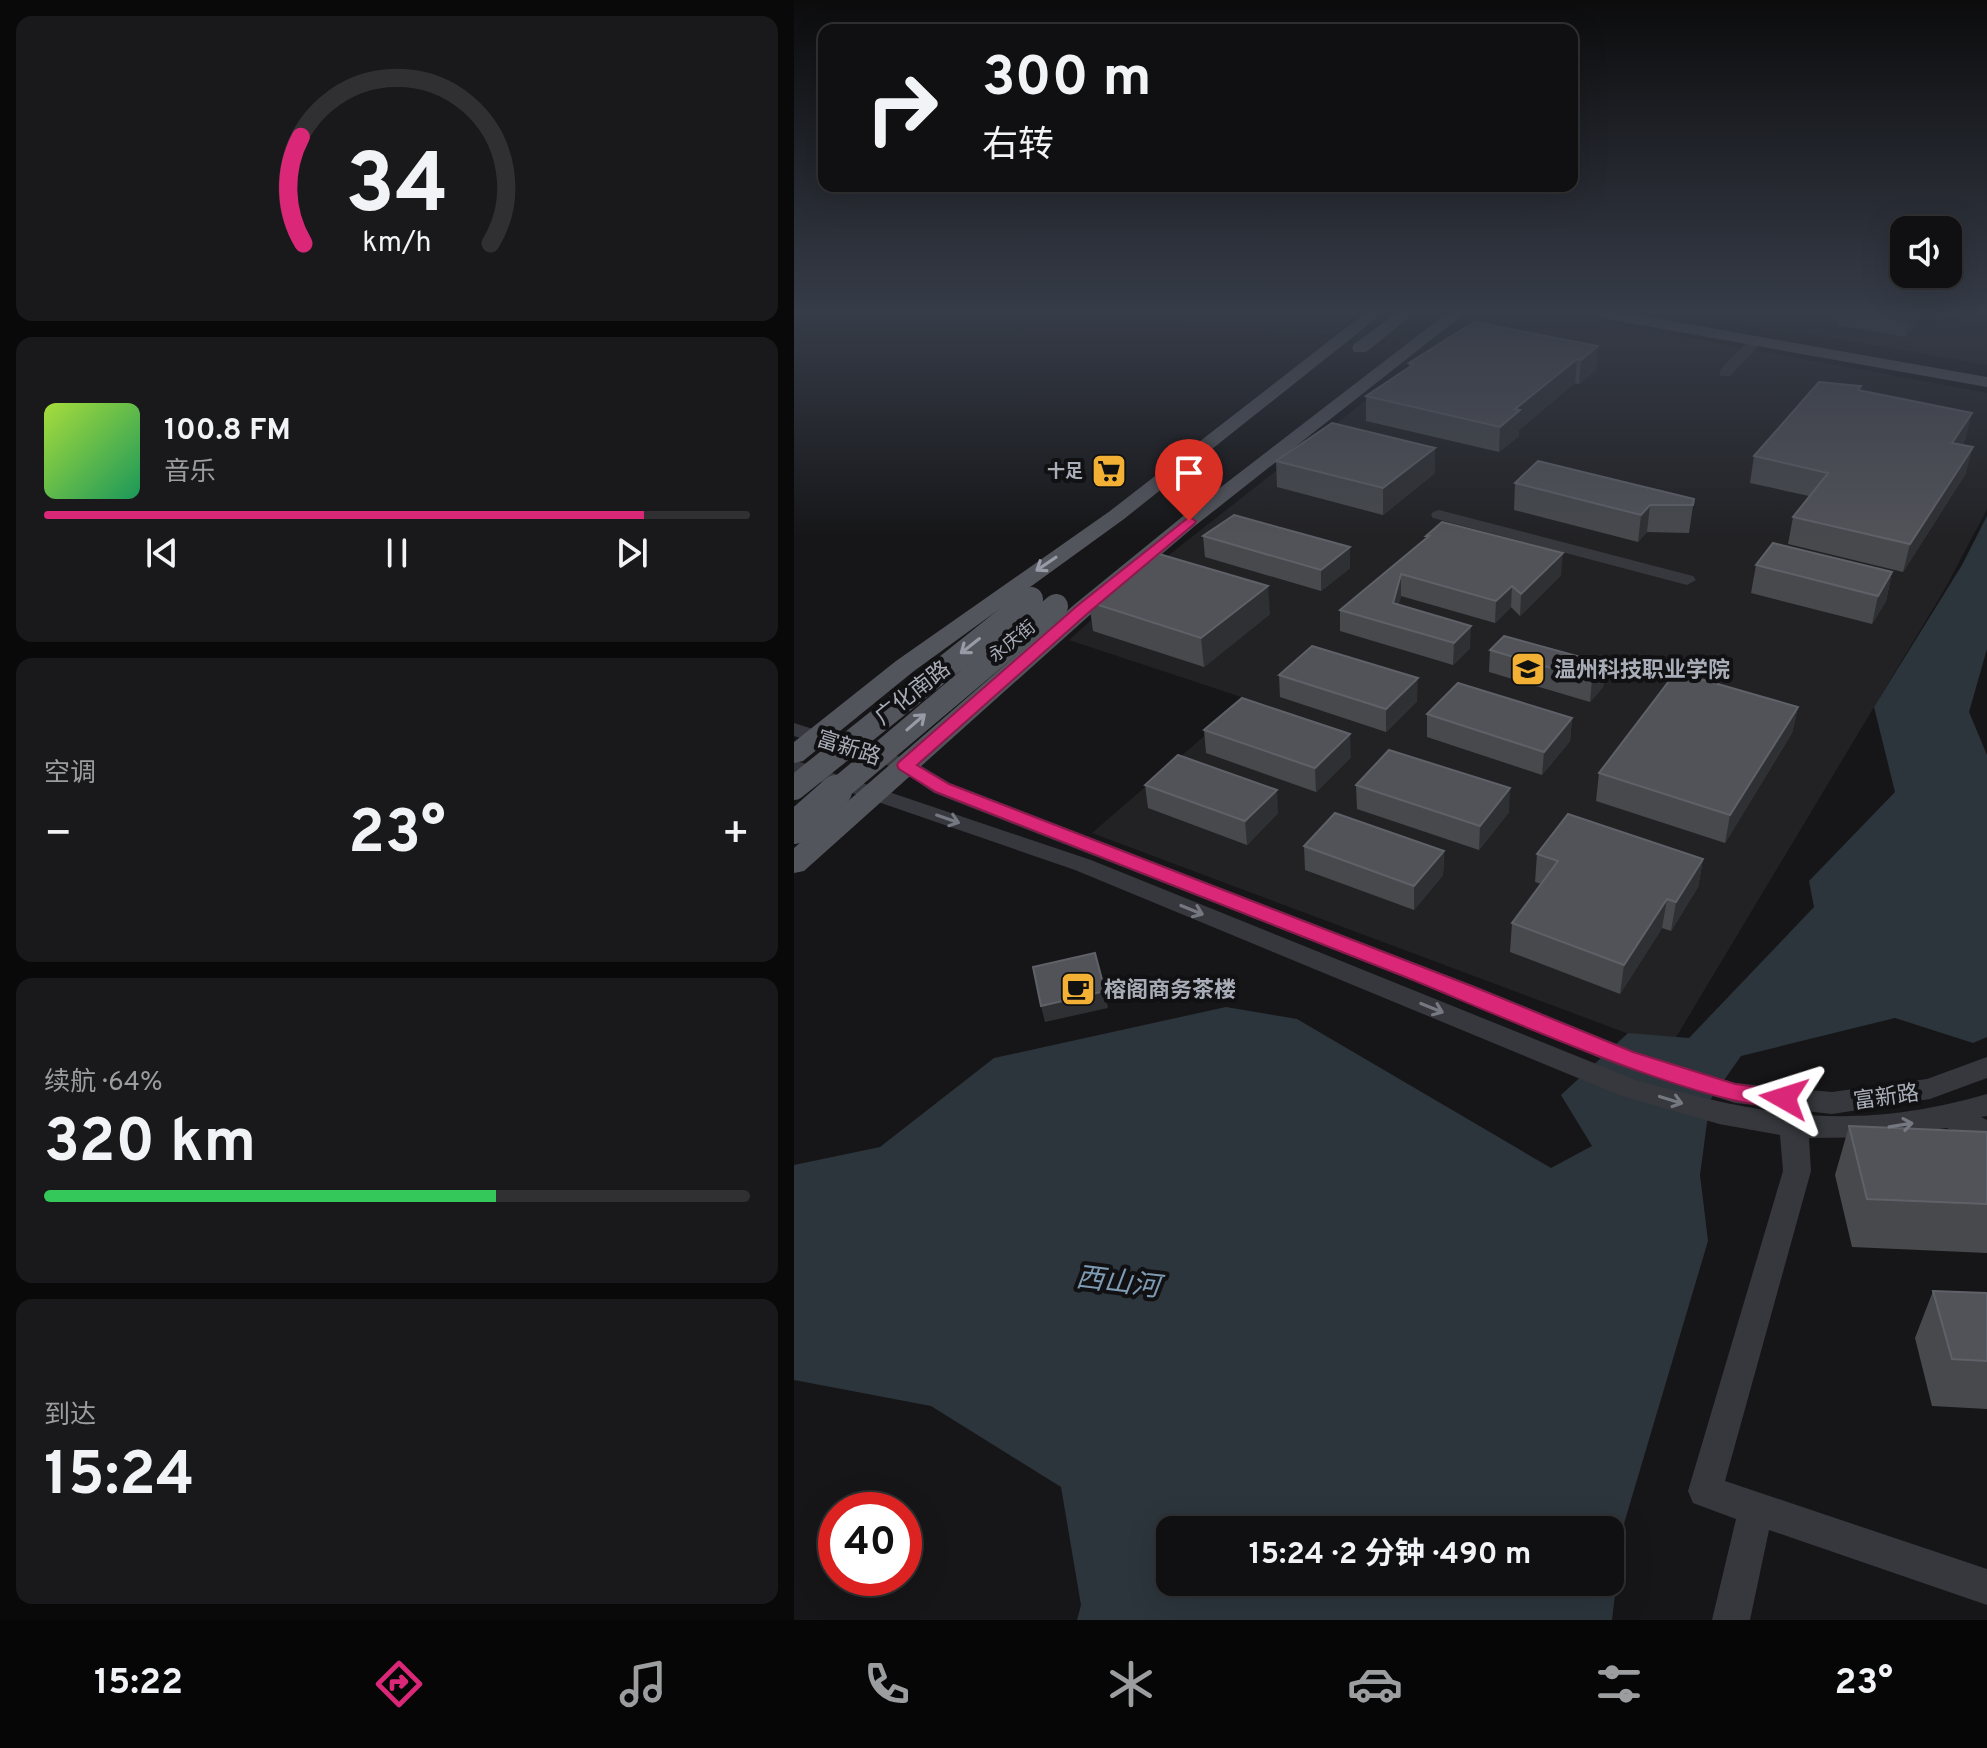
<!DOCTYPE html>
<html lang="zh">
<meta charset="utf-8">
<style>
body{margin:0;font-family:Overpass,"Noto Sans SC",sans-serif;background:#19191b;color:#f1f3f6;height:100vh;display:flex;flex-direction:column;font-size:30px;white-space:nowrap}
*{box-sizing:border-box;margin:0}
p{font-size:26px;color:#9c9d9f}
.icon{flex:none;width:44px;height:44px;fill:none;stroke:currentColor;stroke-width:2;stroke-linecap:round;stroke-linejoin:round}
.map{position:relative;flex:1;overflow:hidden}
.details{display:flex;flex-direction:column;gap:16px;padding:16px;background:#09090a;width:794px}
.details>*{flex:none}
.hud{position:absolute;left:24px;top:24px;width:760px;height:168px;border-radius:16px;box-shadow:0 8px 32px #0002,0 0 0 2px #303032;background:#101012;color:#f1f3f6;overflow:hidden}
.fabs{position:absolute;left:1096px;top:216px;display:grid;gap:16px}
.fabs a{display:grid;place-items:center;width:72px;height:72px;border-radius:16px;background:#101012;box-shadow:0 8px 32px #0002,0 0 0 2px #303032;font-size:40px}
.speed{position:absolute;left:24px;top:1492px;display:flex;gap:16px;font-size:40px;font-weight:700;text-align:center}
.speed>*{display:grid;place-content:center;width:104px;height:104px;border-radius:50%;background:#101012;box-shadow:0 8px 32px #0002,0 0 0 2px #303032;line-height:1}
.speed .limit{border:12px solid #d22;background:#fff;color:#111}
.pin{position:absolute;display:grid;place-items:center;width:68px;height:68px;color:#fff;margin:-82px -34px;border-radius:50% 50% 50% 0;rotate:-45deg;box-shadow:0 0 8px #0007}
.pin .icon{rotate:45deg}
.me{position:absolute;width:88px;margin:-44px;rotate:276deg;stroke-linejoin:round;filter:drop-shadow(0 0 6px #0008)}
.turn{display:flex;align-items:center;gap:28px;height:168px;padding:0 32px;font-size:36px}
.turn .icon{width:104px;height:104px;stroke-width:2.5}
.turn b{display:block;font-size:56px;line-height:68px}
.big{font-size:60px;font-weight:700;line-height:1.1}
.details .card{flex:1;display:flex;flex-direction:column;justify-content:center;gap:12px;min-width:0;padding:0 28px;border-radius:16px;background:#19191b}
.details .dial{align-items:center;gap:0}
.dial svg{height:208px;overflow:visible;fill:none;stroke:#303032;stroke-width:7;stroke-linecap:round;text-anchor:middle}
.dial text{fill:#f1f3f6;stroke:none}
.song{display:flex;align-items:center;gap:24px}
.cover{width:96px;height:96px;border-radius:12px;background:linear-gradient(135deg,hsl(80 70% 55%),hsl(150 70% 35%))}
.played{height:8px;border-radius:4px;background:linear-gradient(90deg,#db2777 85%,#303032 85%)}
.keys{display:flex;justify-content:space-around;direction:ltr}
.heat{display:flex;justify-content:space-between;align-items:center;font-size:44px;direction:ltr}
.charge{height:12px;border-radius:6px;background:linear-gradient(90deg,#34c759 64%,#303032 0)}
.trip{position:absolute;left:362px;top:1516px;width:468px;height:80px;border-radius:16px;background:#101012;box-shadow:0 8px 32px #0002,0 0 0 2px #303032;font-weight:700;line-height:80px;text-align:center}
.menu{display:flex;height:128px;justify-content:space-around;align-items:center;background:#060607;color:#9c9d9f}
.menu .icon{width:56px;height:56px}
.menu .active{color:#db2777}
.menu b{font-size:36px;color:#f1f3f6}
main{display:flex;flex:1;min-height:0}
.map>svg:first-child{display:block}
.built{fill:#222225}
.water{fill:#2c353c;fill-rule:evenodd}
.lines{fill:none;stroke-linecap:round;stroke-linejoin:round}
.minor{fill:#37383d;fill-rule:evenodd}
.major{fill:#53555c;fill-rule:evenodd}
.major-bridge-far1{stroke:#53555c;stroke-width:24}
.major-bridge{stroke:#53555c;stroke-width:32}
.wall{fill:#47494d}
.shaded-wall{fill:#2f3033}
.building{fill:#525359;stroke:#5f6168;stroke-width:2}
.oneway{stroke:#979ba6}
.oneway2{stroke:#757881}
.route{fill:#db2777;stroke:#8e194d;stroke-width:2}
.labels{text-anchor:middle;stroke-width:8;stroke-linejoin:round;paint-order:stroke}
.far-poi-label{font-size:18px;font-weight:bold;fill:#a8adb8;stroke:#111113;text-anchor:end}
.far-street-label{font-size:18px;fill:#a8adb8;stroke:#111113}
.poi-label{font-size:22px;font-weight:bold;fill:#a8adb8;stroke:#111113;text-anchor:start}
.street-label{font-size:22px;fill:#a8adb8;stroke:#111113}
.near-water-label{font-size:28px;font-style:italic;fill:#7f9bb3;stroke:#111113}
</style>
<main>
<section class="details">
<div class="card dial"><svg viewBox="0 0 100 80">
<path d="M14 69A42 42 0 1 1 86 69"/>
<path d="M14 69A42 42 0 0 1 13 28" stroke="#db2777"/>
<text x="50" y="56" font-size="32" font-weight="700">34</text>
<text x="50" y="72" font-size="11">km/h</text>
</svg></div>
<div class="card">
<div class="song"><i class="cover"></i><div><b>100.8 FM</b><p>音乐</p></div></div>
<div class="played"></div>
<div class="keys"><svg class="icon" aria-label="previous" viewBox="0 0 24 24"><path d="M18 5L8 12l10 7zM5 5v14"/></svg><svg class="icon" aria-label="pause" viewBox="0 0 24 24"><path d="M8 5v14M16 5v14"/></svg><svg class="icon" aria-label="next" viewBox="0 0 24 24"><path d="M6 5l10 7-10 7zM19 5v14"/></svg></div>
</div>
<div class="card"><p>空调</p>
<div class="heat"><a>−</a><b class="big">23°</b><a>+</a></div>
</div>
<div class="card"><p>续航 · 64%</p><b class="big">320 km</b><div class="charge"></div></div>
<div class="card"><p>到达</p><b class="big">15:24</b></div>
</section>
<div class="map">
<svg width="1193" height="1620" viewBox="0 0 1193 1620">
<rect width="100%" height="100%" fill="#161618"/>
<path class="built" d="M283,313H565L538,334Z
M696,313H761L1193,393V509L1152,587L875,1049L298,833L453,699L275,640L334,587L575,398Z
M896,313H1193V365Z"/>
<path class="water" d="M1193,516V649L1175,712L1193,755V1037L1179,1043L1101,1018L947,1056L916,1100L906,1175L914,1241L829,1527L818,1620H283L287,1605L267,1487L137,1406L0,1380V1165L86,1147L200,1058L432,1007L503,1019L757,1168L798,1146L767,1095L834,1033L895,1038L1020,907L1015,881L1101,792L1080,707L1168,565ZM376,1530H816V1582H376Z"/>
<g class="lines">
<path class="minor" d="M959,336L971,339L936,376H926V370Z
M645,510L899,576L902,580L893,585L639,518L637,515L639,512Z
M0,723L119,761L156,783L681,986L840,1051L941,1083L1038,1092L1133,1079L1193,1057V1078L1136,1099L1038,1114L941,1103L822,1065L663,998L140,793L105,769L0,736Z
M0,760L297,860L842,1080C972,1117 1061,1132 1193,1094V1116L1187,1117L1193,1120V1142L1152,1128L1101,1137L1015,1138L1017,1171L931,1481L1193,1569V1605L975,1530L956,1620H918L942,1519L899,1503L894,1491L989,1171L986,1135L925,1124L825,1095L281,870L0,773Z"/>
<path class="major" d="M571,313H589L330,519L120,671L9,761L0,763V742L102,661L316,511Z
M603,313H621L572,352H560L558,348L560,344Z
M653,313H671L402,525L297,614L10,871L0,873V848L281,604L388,517Z
M799,313H832L1193,377V387L807,318Z"/>
<path class="major-bridge-far1" d="M0,788L237,599
M40,793L262,606"/>
<path class="major-bridge" d="M0,828L42,791"/>
</g>
<path class="wall" d="M1045,313H1130L1112,337L1043,325Z
M804,346L802,370L785,384L781,383L725,430V436L705,452L572,421V396L615,367V363Z
M1066,390L1172,438L1168,445L1172,473L1109,572L994,544L999,517L1015,496L956,483L960,456Z
M482,461L641,473L589,515L483,487Z
M721,483L900,499L895,533L853,532L844,542L720,510Z
M409,536L556,568L527,591L411,557Z
M632,536L767,575L726,616L717,607L701,623L607,596L604,605L676,648L659,665L546,631V610L632,539Z
M962,565L1098,572L1092,601L1078,624L957,593Z
M295,602L476,614L410,667L299,631Z
M696,650L812,664L809,687L796,702L695,672Z
M485,675L623,701L592,732L486,697Z
M1004,707L998,733L931,843L802,801L805,773Z
M633,714L778,718L776,741L748,775L633,737Z
M410,730L557,757L522,792L412,753Z
M351,785L484,813L453,845L354,808Z
M562,785L715,812L685,850L563,809Z
M510,846L650,851L649,875L620,910L511,870Z
M743,854L909,859L904,887L877,931L868,928L826,994L716,952L718,923L747,884L741,882Z
M1055,1126L1193,1132V1253L1058,1247L1041,1175Z
M1139,1291L1193,1293V1409L1138,1406L1121,1338Z"/>
<path class="shaded-wall" d="M1118,313H1130L1112,337L1116,315Z
M804,346L802,370L785,384L787,360Z
M783,359L781,383L725,430V436L705,452L706,427L721,409Z
M1178,413L1172,438L1152,469L1158,443Z
M1179,447L1172,473L1109,572L1116,544Z
M641,448V473L589,515V488Z
M856,505L853,532L844,542L847,515Z
M556,547V568L527,591V570Z
M769,553L767,575L726,616L727,594Z
M1098,572L1092,601L1078,624L1084,596Z
M607,574V596L599,625V603Z
M474,586L476,614L410,667L407,638Z
M718,586L717,607L701,623L702,601Z
M677,626L676,648L659,665L660,643Z
M812,664L809,687L796,702L798,680Z
M624,678L623,701L592,732V709Z
M1004,707L998,733L931,843L936,815Z
M778,718L776,741L748,775L750,752Z
M556,734L557,757L522,792L521,768Z
M716,788L715,812L685,850L686,826Z
M483,790L484,813L453,845L451,821Z
M650,851L649,875L620,910V886Z
M909,859L904,887L877,931L882,902Z
M873,899L868,928L826,994L830,965Z
M311,991L314,1008L251,1022L247,1006Z"/>
<path class="building" d="M1101,313H1118L1116,315Z
M680,322L804,346L787,360L783,359L721,409L726,410L706,427L572,396L620,364L615,363Z
M1025,382L1067,386L1064,390L1178,413L1158,443L1179,447L1116,544L999,517L1034,473L960,456Z
M538,423L641,448L589,488L482,461Z
M744,461L900,499L899,505H856L847,515L721,483Z
M440,515L556,547L527,570L409,536Z
M648,522L769,553L727,594L718,586L702,601L607,574L599,603L677,626L660,643L546,610L635,536H632Z
M979,543L1098,572L1084,596L962,565Z
M365,554L474,586L407,638L295,602Z
M710,636L812,664L798,680L696,650Z
M518,646L624,678L592,709L485,675Z
M882,672L1004,707L936,815L805,773Z
M664,683L778,718L750,752L633,714Z
M448,698L556,734L521,768L410,730Z
M595,750L716,788L686,826L562,785Z
M384,755L483,790L451,821L351,785Z
M541,813L650,851L620,886L510,846Z
M774,814L909,859L882,902L873,899L830,965L718,923L764,861L743,854Z
M301,953L311,991L247,1006L239,967Z
M1055,1126L1193,1132V1204L1073,1199Z
M1139,1291L1193,1293V1361L1158,1359Z"/>
<defs><path id="oneway-shaft" d="M-6 0H5M1.5-3L5.5 0L1.5 3" fill="none" stroke-width="1.6" stroke-linecap="round" stroke-linejoin="round" transform="scale(2)"/></defs>
<g class="oneway">
<use href="#oneway-shaft" transform="translate(252 564) rotate(146)"/>
<use href="#oneway-shaft" transform="translate(176 646) rotate(142)"/>
<use href="#oneway-shaft" transform="translate(122 722) rotate(-41)"/>
</g>
<g class="oneway2">
<use href="#oneway-shaft" transform="translate(154 819) rotate(19)"/>
<use href="#oneway-shaft" transform="translate(398 910) rotate(22)"/>
<use href="#oneway-shaft" transform="translate(638 1008) rotate(22)"/>
<use href="#oneway-shaft" transform="translate(877 1100) rotate(17)"/>
<use href="#oneway-shaft" transform="translate(1107 1125) rotate(-9)"/>
</g>
<linearGradient id="sky" x2="0" y2="1"><stop stop-color="#0c0c0d"/><stop offset="0.58" stop-color="#363c48"/><stop offset="1" stop-color="#363c48" stop-opacity="0"/></linearGradient>
<rect width="1193" height="539" fill="url(#sky)"/>
<path class="route" d="M395,517L402,521L400,524L294,613L123,765L155,784L680,987L839,1052L941,1084L998,1092L1001,1098L998,1104C938,1123 674,1001 604,974C450,913 296,852 142,792L105,769L103,765L105,762L283,606Z"/>
<defs>
<g id="supermarket-square" transform="scale(1.8)"><rect x="-9" y="-9" width="18" height="18" rx="4" fill="#f2b134" stroke="#111113"/><path d="M-6-5.5h2.5l.6 2H6L4.5 2H-2.5L-4.4-4H-6ZM-1.5 3.2a1.3 1.3 0 1 0 .1 0ZM3 3.2a1.3 1.3 0 1 0 .1 0Z" fill="#111"/></g>
<g id="university-square" transform="scale(1.8)"><rect x="-9" y="-9" width="18" height="18" rx="4" fill="#f2b134" stroke="#111113"/><path d="M0-5L7-2L0 1L-7-2ZM-4 1L0 2.5L4 1V4Q0 6-4 4Z" fill="#111"/></g>
<g id="cafe-square" transform="scale(1.8)"><rect x="-9" y="-9" width="18" height="18" rx="4" fill="#f2b134" stroke="#111113"/><path d="M-5.5-4.5H6V0H3Q3 3.5 0 3.5H-2.5Q-5.5 3.5-5.5 0ZM3-3.2v2h1.7v-2ZM-6 4.5H4V6H-6Z" fill="#111"/></g>
</defs>
<g fill-rule="evenodd">
<use href="#supermarket-square" x="315" y="471"/>
<use href="#university-square" x="734" y="669"/>
<use href="#cafe-square" x="284" y="989"/>
</g>
<g class="labels">
<g class="far-poi-label">
<text x="289" y="477">十足</text>
</g>
<g class="far-street-label">
<text transform="translate(218 641) rotate(-39)" y="6">永庆街</text>
</g>
<g class="poi-label">
<text x="760" y="677">温州科技职业学院</text>
<text x="310" y="997">榕阁商务茶楼</text>
</g>
<g class="street-label">
<text transform="translate(118 692) rotate(-38)" y="8">广化南路</text>
<text transform="translate(55 747) rotate(18)" y="8">富新路</text>
<text transform="translate(1092 1096) rotate(-8)" y="8">富新路</text>
</g>
<g class="near-water-label">
<text transform="translate(324 1281) rotate(7)" y="10">西山河</text>
</g>
</g>
</svg>
<div class="fabs">
<a><svg class="icon" aria-label="sound" viewBox="0 0 24 24"><path d="M4 9h4l5-4v14l-5-4H4zM17 9q2 3 0 6"/></svg></a>
</div>
<div class="speed"><div class="limit">40</div></div>
<div class="pin" style="left:395px;top:521px;background:#d93025"><svg class="icon" aria-label="arrive" viewBox="0 0 24 24"><path d="M6 21V4h12l-3 4 3 4H6"/></svg></div>
<svg class="me" style="left:990px;top:1098px" viewBox="-20 -20 40 40"><path d="M0-17L14 15 0 8-14 15z" fill="#db2777" stroke="#fff" stroke-width="4"/></svg>
<div class="trip">15:24 · 2 分钟 · 490 m</div>
<div class="hud">
<div class="turn"><svg class="icon" aria-label="right" viewBox="0 0 24 24"><path d="M7 20v-9h11M14 6l5 5-5 5"/></svg><div><b>300 m</b>右转</div></div>
</div>
</div>
</main>
<nav class="menu">
<b>15:22</b>
<svg class="icon active" aria-label="directions" viewBox="0 0 24 24"><path d="M12 3l9 9-9 9-9-9zM9 14v-3h6M13 9l2 2-2 2"/></svg>
<svg class="icon" aria-label="music" viewBox="0 0 24 24"><path d="M9 18V5l10-2v13"/><circle cx="6" cy="18" r="3"/><circle cx="16" cy="16" r="3"/></svg>
<svg class="icon" aria-label="phone" viewBox="0 0 24 24"><path d="M5 4h4l2 5-3 2q2 4 5 5l2-3 5 2v4C11 20 4 13 5 4z"/></svg>
<svg class="icon" aria-label="climate" viewBox="0 0 24 24"><path d="M12 3v18M4 7l16 10M4 17L20 7"/></svg>
<svg class="icon" aria-label="car" viewBox="0 0 24 24"><path d="M5 17H2v-5l4-1 3-4h7l3 4 3 1v5h-3M9 17h6M6 11h13"/><circle cx="7" cy="17" r="2"/><circle cx="17" cy="17" r="2"/></svg>
<svg class="icon" aria-label="filters" viewBox="0 0 24 24"><path d="M4 7h16M4 17h16"/><circle cx="9" cy="7" r="2"/><circle cx="15" cy="17" r="2"/></svg>
<b>23°</b>
</nav>
